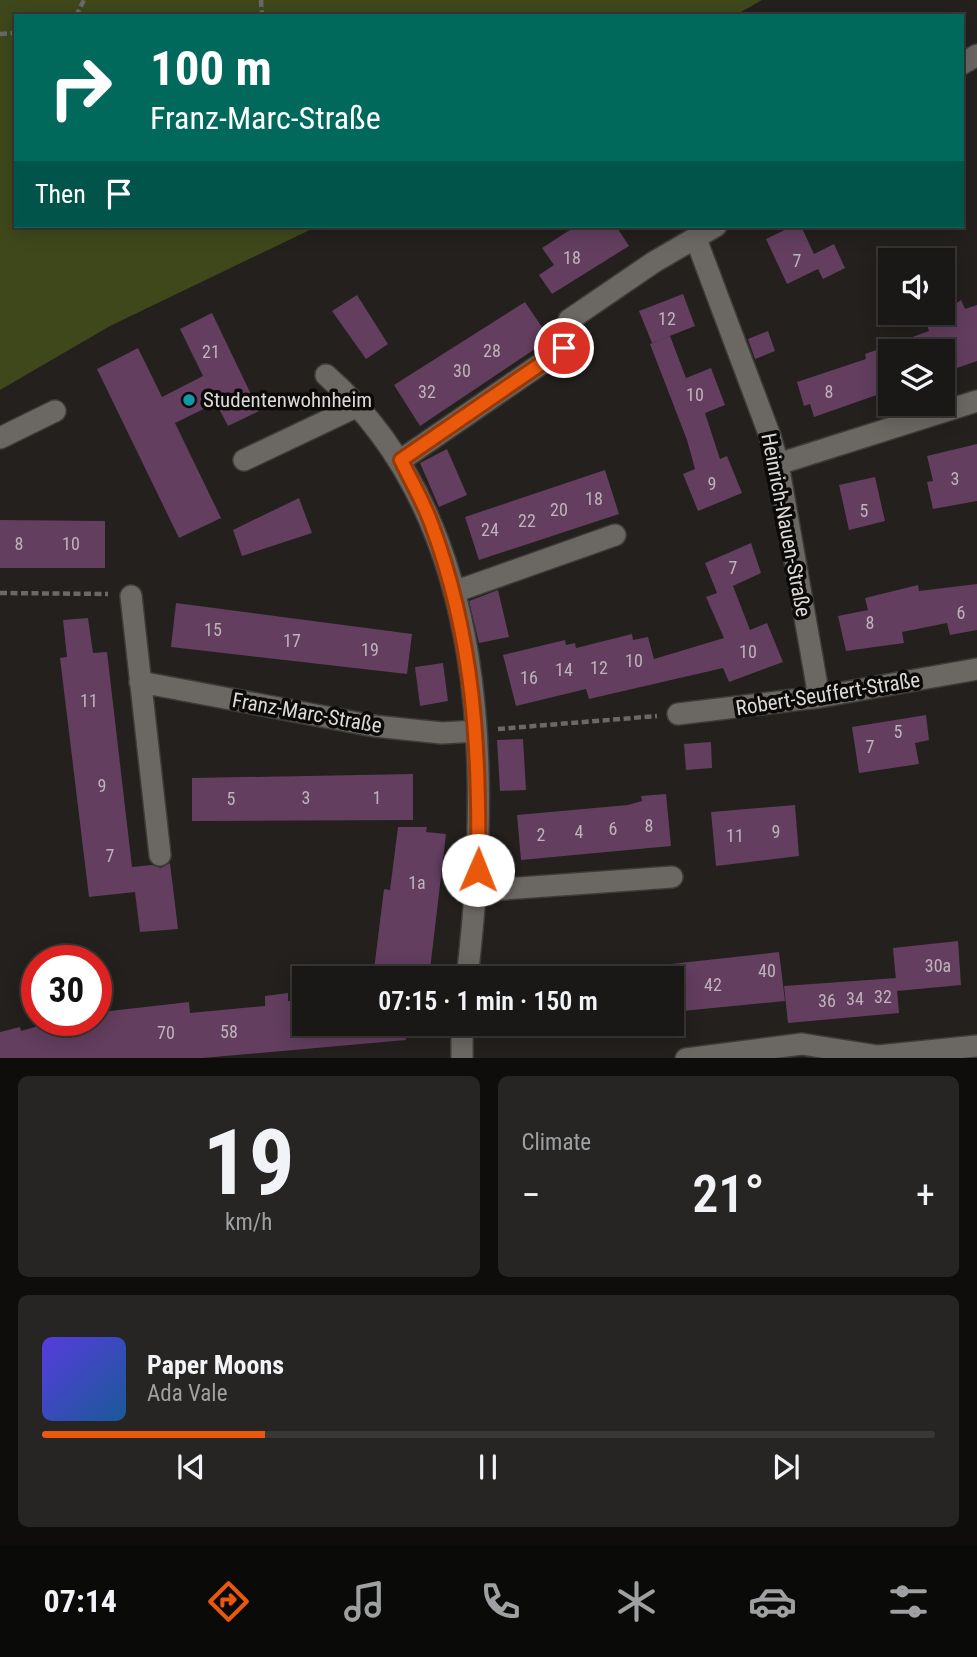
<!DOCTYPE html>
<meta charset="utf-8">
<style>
body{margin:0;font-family:"Roboto Condensed",sans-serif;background:#272523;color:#f1f3f6;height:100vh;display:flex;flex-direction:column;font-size:26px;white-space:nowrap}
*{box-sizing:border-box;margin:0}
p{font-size:23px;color:#9fa0a1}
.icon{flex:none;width:38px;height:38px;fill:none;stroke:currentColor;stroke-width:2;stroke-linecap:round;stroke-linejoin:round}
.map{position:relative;height:1058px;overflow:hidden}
.drawer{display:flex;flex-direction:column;gap:18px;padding:18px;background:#0e0d0c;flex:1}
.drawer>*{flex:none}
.banner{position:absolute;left:14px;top:14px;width:950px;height:214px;border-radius:0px;box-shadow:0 4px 18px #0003,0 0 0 2px #383735;background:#00695c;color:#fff;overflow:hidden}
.fabs{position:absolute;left:878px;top:248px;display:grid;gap:14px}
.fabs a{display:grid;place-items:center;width:77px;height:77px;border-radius:0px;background:#1a1816;box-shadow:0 4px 18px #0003,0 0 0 2px #383735;font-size:35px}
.speed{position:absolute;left:21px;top:945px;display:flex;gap:14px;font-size:35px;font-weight:700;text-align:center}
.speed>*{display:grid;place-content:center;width:91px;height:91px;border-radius:50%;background:#1a1816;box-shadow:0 4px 18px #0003,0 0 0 2px #383735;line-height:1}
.speed .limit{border:10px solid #d22;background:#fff;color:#111}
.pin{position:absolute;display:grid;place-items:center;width:60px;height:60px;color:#fff;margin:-30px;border:4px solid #fff;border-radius:50%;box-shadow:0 2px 7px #0007}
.me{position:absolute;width:77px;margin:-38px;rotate:1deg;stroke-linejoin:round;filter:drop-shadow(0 0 5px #0008)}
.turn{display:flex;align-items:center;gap:24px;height:147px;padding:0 21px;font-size:32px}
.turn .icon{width:91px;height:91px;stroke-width:2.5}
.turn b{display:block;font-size:49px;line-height:60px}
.then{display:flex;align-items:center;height:66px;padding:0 21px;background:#0003;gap:14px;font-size:26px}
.big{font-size:52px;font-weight:600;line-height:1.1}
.drawer .card{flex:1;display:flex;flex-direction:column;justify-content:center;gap:10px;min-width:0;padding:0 24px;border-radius:10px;background:#272523}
.drawer .dial{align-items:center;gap:0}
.dial b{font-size:91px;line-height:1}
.song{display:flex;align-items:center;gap:21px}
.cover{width:84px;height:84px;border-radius:10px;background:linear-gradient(135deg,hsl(250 70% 55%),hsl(210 70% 35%))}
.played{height:7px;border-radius:4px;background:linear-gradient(90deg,#ea580c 25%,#383735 25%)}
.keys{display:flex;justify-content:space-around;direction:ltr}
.heat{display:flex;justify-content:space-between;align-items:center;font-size:38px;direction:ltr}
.drawer .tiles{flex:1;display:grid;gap:18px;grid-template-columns:1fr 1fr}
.card:last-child{grid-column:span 2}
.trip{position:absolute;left:292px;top:966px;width:392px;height:70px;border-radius:0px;background:#1a1816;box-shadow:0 4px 18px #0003,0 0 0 2px #383735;font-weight:600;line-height:70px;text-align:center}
.tabs{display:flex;height:112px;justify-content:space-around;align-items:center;background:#0a0a09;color:#9fa0a1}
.tabs .icon{width:49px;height:49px}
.tabs .on{color:#ea580c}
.tabs b{font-size:32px;color:#f1f3f6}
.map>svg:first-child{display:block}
.green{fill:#3f481b}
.building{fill:#633e5f}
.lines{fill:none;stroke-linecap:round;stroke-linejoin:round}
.minor-casing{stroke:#3e3c39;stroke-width:24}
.path{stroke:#6b6966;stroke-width:4.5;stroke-dasharray:7 3.5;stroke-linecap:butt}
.minor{stroke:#6b6864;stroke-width:21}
.route-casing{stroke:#983908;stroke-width:18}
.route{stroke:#ea580c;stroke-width:12}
.culture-dot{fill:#0f9aa8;stroke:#0b0a09;stroke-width:2.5}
.labels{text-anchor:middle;stroke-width:7;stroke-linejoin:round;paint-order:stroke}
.number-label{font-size:18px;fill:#beb3ba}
.poi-label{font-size:21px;fill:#dcdad8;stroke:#0b0a09;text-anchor:start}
.street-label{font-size:21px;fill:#dcdad8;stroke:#0b0a09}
</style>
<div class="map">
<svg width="977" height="1059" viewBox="0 0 977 1059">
<rect width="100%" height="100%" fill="#23201d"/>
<path class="green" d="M0,0H762L734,16H16V226H318L110,326L0,390Z"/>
<path class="building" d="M576,226H616L629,246L552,294L539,275L554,265L542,248Z
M793,226H801L814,254L834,244L845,268L823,279L818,269L787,284L766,239Z
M683,294L695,326L652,343L639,311Z
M357,295L388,344L366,359L332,311Z
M961,300L965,309L977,305V361L943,373V352H891V390L814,417L810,404L804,406L797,382L866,359L865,354L929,331L924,317L943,313Z
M525,302L550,339L420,426L394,385Z
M212,313L259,411L228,426L216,403L175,423L221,518L179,538L97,369L138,348L162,397L203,376L180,329Z
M768,331L775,351L755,359L748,339Z
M670,336L686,378L711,368L725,405L705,413L720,459L727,456L742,493L698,511L683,474L695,469L687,440L650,344Z
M977,444V501L933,509L927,482L933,481L927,456Z
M447,449L467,495L439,507L420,463Z
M605,470L619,514L479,560L465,517Z
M875,477L885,521L849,530L839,485Z
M299,498L312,533L242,556L233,530Z
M0,520L105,521V568H0Z
M751,543L761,573L733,586L750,630L767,623L783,662L729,682L723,668L589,699L586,689L516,706L503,655L565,640L566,645L575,643L576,648L632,634L633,640L648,637L654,659L724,638L706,597L717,593L705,563Z
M977,584V630L950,635L947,623L902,632L904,643L846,651L838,616L868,610L865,598L918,585L919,591Z
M498,590L509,637L479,643L469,601Z
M176,603L412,634L407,674L171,647Z
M88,618L93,653L107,652L132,867L152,865L161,868L170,863L178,929L140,932L135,892L89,897L60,658L67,657L63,620Z
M443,663L448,701L420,706L415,667Z
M926,715L929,740L915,743L919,764L859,773L852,727Z
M523,739L526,790L500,791L497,740Z
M711,742L712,768L686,770L684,744Z
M413,774V820L192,821V778Z
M666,794L671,846L521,860L517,815L628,805L642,801L641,796Z
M795,805L799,856L716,866L711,812Z
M398,827H427L426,832L446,834L429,978H373L384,889L390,890Z
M958,941L961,985L897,991L893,948Z
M779,952L785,1001L672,1012L671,964Z
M896,978L899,1013L788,1023L784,986Z
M288,993V1001L304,999V1024H405L406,1040L191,1059H0V1032L20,1027L21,1031L42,1025L43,1029L75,1020H96V1014L110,1011L189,1002L190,1013L265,1006V996Z"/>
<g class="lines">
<g class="minor-casing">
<path id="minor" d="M962,64L977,55
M696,239L770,436L778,464L819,697
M569,320L654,262L716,226
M326,375C492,521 491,775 467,978
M0,438L55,411
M244,460L360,405
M401,460L564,348
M778,464L977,401
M454,592L615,535
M131,596L160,855
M140,682L374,726L442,733L476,731
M678,714L819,697L977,669
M477,891L672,877
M462,1059V1024
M686,1059L802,1044L878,1056L977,1046"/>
</g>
<path class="path" d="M261,0L262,16
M76,16L84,0
M0,34L16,33
M0,593L108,594
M498,729L657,716"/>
<use href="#minor" class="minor"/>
</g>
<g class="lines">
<g class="route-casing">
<path id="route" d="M478,870C480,748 474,638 431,523C423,501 411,481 401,460L564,348"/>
</g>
<use href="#route" class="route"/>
</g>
<circle class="culture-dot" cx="189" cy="400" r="7"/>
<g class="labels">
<g class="number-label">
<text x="572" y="264">18</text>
<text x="797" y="267">7</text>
<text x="667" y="325">12</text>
<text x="492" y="357">28</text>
<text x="211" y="358">21</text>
<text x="462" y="377">30</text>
<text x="427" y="398">32</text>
<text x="829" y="398">8</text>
<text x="695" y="401">10</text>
<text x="955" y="485">3</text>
<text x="712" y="490">9</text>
<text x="594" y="505">18</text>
<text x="559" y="516">20</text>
<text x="864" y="517">5</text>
<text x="527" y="527">22</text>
<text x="490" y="536">24</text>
<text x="19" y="550">8</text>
<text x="71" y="550">10</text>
<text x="733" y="574">7</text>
<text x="961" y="619">6</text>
<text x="870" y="629">8</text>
<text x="213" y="636">15</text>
<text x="292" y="647">17</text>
<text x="370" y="656">19</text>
<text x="748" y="658">10</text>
<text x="634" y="667">10</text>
<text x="599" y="674">12</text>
<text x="564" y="676">14</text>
<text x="529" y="684">16</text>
<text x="89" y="707">11</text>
<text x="898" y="738">5</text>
<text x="870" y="753">7</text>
<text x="102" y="792">9</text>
<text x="306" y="804">3</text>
<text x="377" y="804">1</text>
<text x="231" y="805">5</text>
<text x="649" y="832">8</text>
<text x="613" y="835">6</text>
<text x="579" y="838">4</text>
<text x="776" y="838">9</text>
<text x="541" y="841">2</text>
<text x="735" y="842">11</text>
<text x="110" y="862">7</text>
<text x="417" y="889">1a</text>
<text x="938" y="972">30a</text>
<text x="767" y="977">40</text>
<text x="713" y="991">42</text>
<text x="883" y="1003">32</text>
<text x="855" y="1005">34</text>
<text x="827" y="1007">36</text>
<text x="229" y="1038">58</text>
<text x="166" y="1039">70</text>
</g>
<g class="poi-label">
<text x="203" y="407">Studentenwohnheim</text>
</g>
<g class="street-label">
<text transform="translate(786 525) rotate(79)" y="7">Heinrich-Nauen-Straße</text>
<text transform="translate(828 694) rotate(-9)" y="7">Robert-Seuffert-Straße</text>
<text transform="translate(307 713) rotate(10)" y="7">Franz-Marc-Straße</text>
</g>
</g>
</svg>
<div class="fabs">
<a><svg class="icon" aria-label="sound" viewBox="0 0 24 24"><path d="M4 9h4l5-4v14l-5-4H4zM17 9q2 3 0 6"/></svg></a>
<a><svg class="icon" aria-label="layers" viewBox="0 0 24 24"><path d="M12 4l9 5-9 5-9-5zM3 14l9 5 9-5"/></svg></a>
</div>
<div class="speed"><div class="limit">30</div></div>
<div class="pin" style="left:564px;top:348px;background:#d93025"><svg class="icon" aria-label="arrive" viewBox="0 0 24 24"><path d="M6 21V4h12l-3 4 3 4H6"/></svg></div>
<svg class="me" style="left:478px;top:870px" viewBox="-20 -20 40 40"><circle r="19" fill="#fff"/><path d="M0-13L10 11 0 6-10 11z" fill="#ea580c"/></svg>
<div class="trip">07:15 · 1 min · 150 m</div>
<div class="banner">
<div class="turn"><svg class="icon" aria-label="right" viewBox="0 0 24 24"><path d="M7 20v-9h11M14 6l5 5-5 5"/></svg><div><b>100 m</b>Franz-Marc-Straße</div></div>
<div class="then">Then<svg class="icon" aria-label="arrive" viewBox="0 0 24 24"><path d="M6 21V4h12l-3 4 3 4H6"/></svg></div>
</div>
</div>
<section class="drawer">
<div class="tiles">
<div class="card dial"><b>19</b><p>km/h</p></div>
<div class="card"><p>Climate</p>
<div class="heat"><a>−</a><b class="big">21°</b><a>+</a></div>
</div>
<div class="card">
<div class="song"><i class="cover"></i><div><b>Paper Moons</b><p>Ada Vale</p></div></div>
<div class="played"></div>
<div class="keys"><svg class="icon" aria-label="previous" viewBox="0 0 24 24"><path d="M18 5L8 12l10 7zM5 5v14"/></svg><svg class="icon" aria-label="pause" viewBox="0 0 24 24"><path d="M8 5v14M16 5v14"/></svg><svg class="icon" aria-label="next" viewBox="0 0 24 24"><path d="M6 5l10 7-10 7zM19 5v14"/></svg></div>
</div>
</div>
</section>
<nav class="tabs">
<b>07:14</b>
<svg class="icon on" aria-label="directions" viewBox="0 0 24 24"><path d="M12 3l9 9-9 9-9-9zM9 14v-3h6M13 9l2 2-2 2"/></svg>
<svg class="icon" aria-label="music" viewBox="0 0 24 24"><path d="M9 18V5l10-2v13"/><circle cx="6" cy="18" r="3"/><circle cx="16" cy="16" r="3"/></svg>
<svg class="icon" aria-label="phone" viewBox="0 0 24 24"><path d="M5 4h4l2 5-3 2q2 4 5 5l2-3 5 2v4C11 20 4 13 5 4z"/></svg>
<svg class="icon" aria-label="climate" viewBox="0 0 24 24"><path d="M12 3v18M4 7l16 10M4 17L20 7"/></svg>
<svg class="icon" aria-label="car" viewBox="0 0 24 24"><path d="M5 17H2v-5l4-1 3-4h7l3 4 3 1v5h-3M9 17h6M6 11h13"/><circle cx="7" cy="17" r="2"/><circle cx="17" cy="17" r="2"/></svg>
<svg class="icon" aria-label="filters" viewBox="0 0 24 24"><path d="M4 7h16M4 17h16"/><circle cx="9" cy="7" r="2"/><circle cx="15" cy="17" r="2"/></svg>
</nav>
